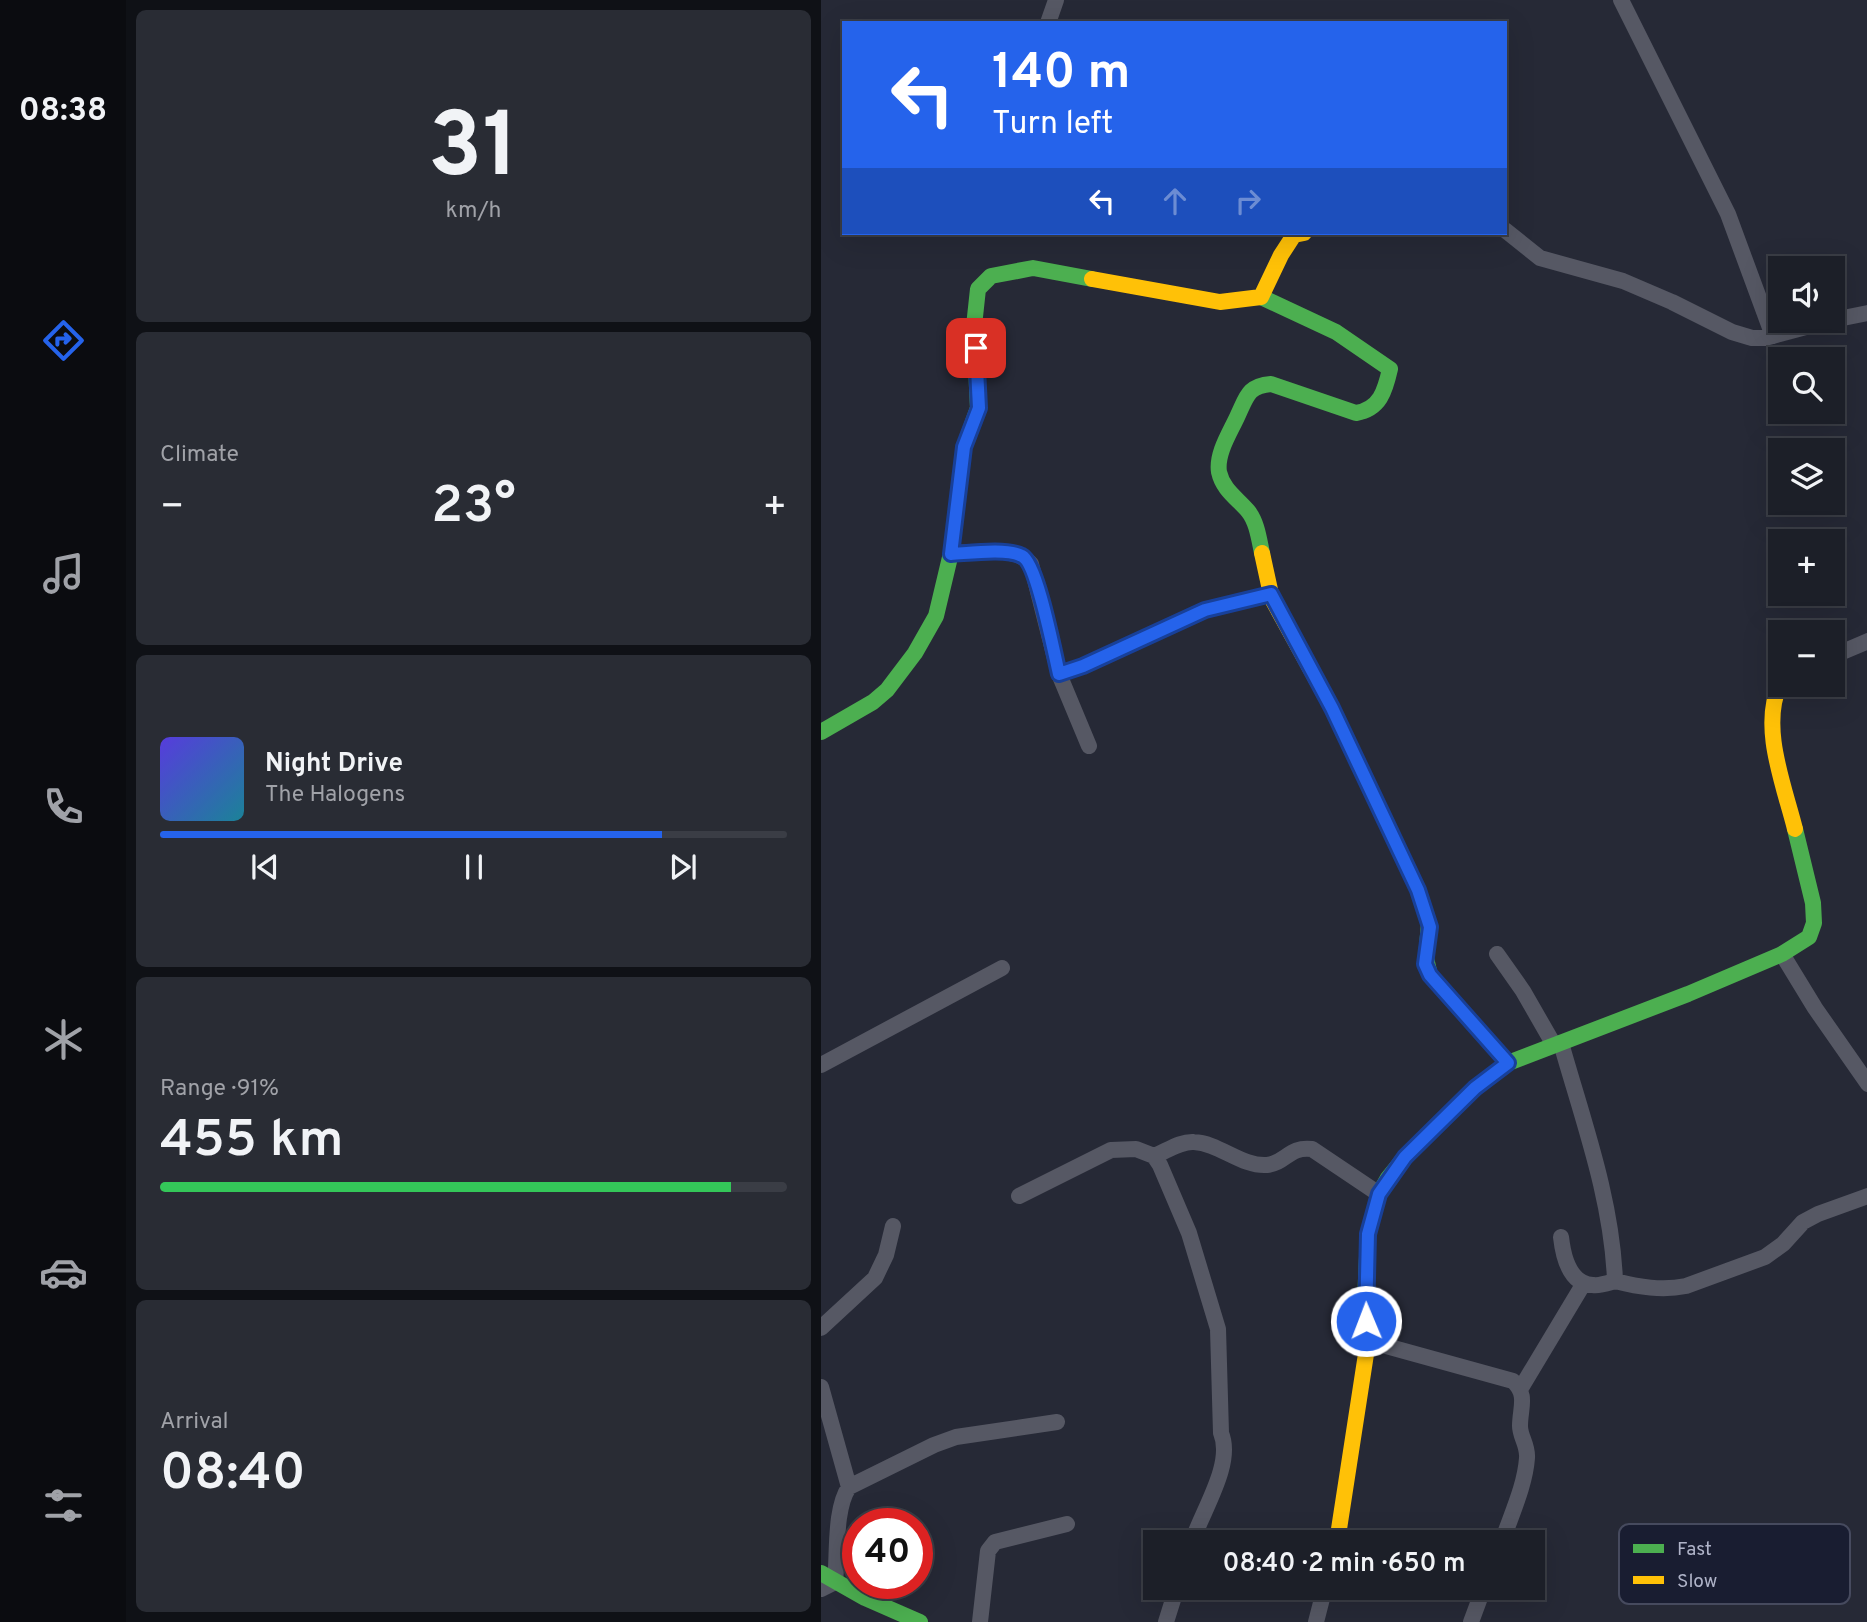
<!DOCTYPE html>
<meta charset="utf-8">
<style>
body{margin:0;font-family:Overpass,sans-serif;background:#292c34;color:#f1f3f6;height:100vh;display:flex;flex-direction:column;font-size:26px;white-space:nowrap}
*{box-sizing:border-box;margin:0}
p{font-size:23px;color:#a0a2a8}
.icon{flex:none;width:38px;height:38px;fill:none;stroke:currentColor;stroke-width:2;stroke-linecap:round;stroke-linejoin:round}
.map{position:relative;flex:1;overflow:hidden}
.drawer{display:flex;flex-direction:column;gap:10px;padding:10px;background:#0f1116;width:695px}
.drawer>*{flex:none}
.top-card{position:absolute;left:21px;top:21px;width:665px;height:214px;border-radius:0px;box-shadow:0 7px 28px #0002,0 0 0 2px #3a3d45;background:#2563eb;color:#fff;overflow:hidden}
.buttons{position:absolute;left:947px;top:256px;display:grid;gap:14px}
.buttons a{display:grid;place-items:center;width:77px;height:77px;border-radius:0px;background:#1c1f28;box-shadow:0 7px 28px #0002,0 0 0 2px #3a3d45;font-size:35px}
.speed{position:absolute;left:21px;top:1508px;display:flex;gap:14px;font-size:35px;font-weight:700;text-align:center}
.speed>*{display:grid;place-content:center;width:91px;height:91px;border-radius:50%;background:#1c1f28;box-shadow:0 7px 28px #0002,0 0 0 2px #3a3d45;line-height:1}
.speed .limit{border:10px solid #d22;background:#fff;color:#111}
.pin{position:absolute;display:grid;place-items:center;width:60px;height:60px;color:#fff;margin:-30px;border-radius:14px;box-shadow:0 4px 10px #0006}
.me{position:absolute;width:77px;margin:-38px;rotate:359deg;stroke-linejoin:round;filter:drop-shadow(0 0 5px #0008)}
.turn{display:flex;align-items:center;gap:24px;height:147px;padding:0 35px;font-size:32px}
.turn .icon{width:91px;height:91px;stroke-width:2.5}
.turn b{display:block;font-size:49px;line-height:60px}
.lanes{display:flex;align-items:center;height:66px;padding:0 35px;background:#0003;justify-content:center;gap:35px;direction:ltr}
.lanes .off{opacity:.35}
.big{font-size:52px;font-weight:600;line-height:1.1}
.drawer .tile{flex:1;display:flex;flex-direction:column;justify-content:center;gap:10px;min-width:0;padding:0 24px;border-radius:10px;background:#292c34}
.drawer .dial{align-items:center;gap:0}
.dial b{font-size:91px;line-height:1}
.song{display:flex;align-items:center;gap:21px}
.cover{width:84px;height:84px;border-radius:10px;background:linear-gradient(135deg,hsl(250 70% 55%),hsl(190 70% 35%))}
.played{height:7px;border-radius:4px;background:linear-gradient(90deg,#2563eb 80%,#3a3d45 80%)}
.keys{display:flex;justify-content:space-around;direction:ltr}
.heat{display:flex;justify-content:space-between;align-items:center;font-size:38px;direction:ltr}
.charge{height:10px;border-radius:5px;background:linear-gradient(90deg,#34c759 91%,#3a3d45 0)}
.trip{position:absolute;left:322px;top:1530px;width:402px;height:70px;border-radius:0px;background:#1c1f28;box-shadow:0 7px 28px #0002,0 0 0 2px #3a3d45;font-weight:600;line-height:70px;text-align:center}
main{display:flex;flex:1;min-height:0}
.tabs{display:flex;flex-direction:column;width:126px;justify-content:space-around;align-items:center;background:#0b0c10;color:#a0a2a8}
.tabs .icon{width:49px;height:49px}
.tabs .current{color:#2563eb}
.tabs b{font-size:32px;color:#f1f3f6}
.map>svg:first-child{display:block}
.lines{fill:none;stroke-linecap:round;stroke-linejoin:round}
.street{stroke:#565864;stroke-width:16}
.fast{stroke:#4caf50;stroke-width:16}
.slow{stroke:#ffc107;stroke-width:16}
.route-casing{stroke:#184099;stroke-width:18}
.route{stroke:#2563eb;stroke-width:12}
.key{fill:#191d31;stroke:#464a5e;stroke-width:2}
.key-label{font-size:19px;fill:#afb3c8}
</style>
<main>
<nav class="tabs">
<b>08:38</b>
<svg class="icon current" aria-label="directions" viewBox="0 0 24 24"><path d="M12 3l9 9-9 9-9-9zM9 14v-3h6M13 9l2 2-2 2"/></svg>
<svg class="icon" aria-label="music" viewBox="0 0 24 24"><path d="M9 18V5l10-2v13"/><circle cx="6" cy="18" r="3"/><circle cx="16" cy="16" r="3"/></svg>
<svg class="icon" aria-label="phone" viewBox="0 0 24 24"><path d="M5 4h4l2 5-3 2q2 4 5 5l2-3 5 2v4C11 20 4 13 5 4z"/></svg>
<svg class="icon" aria-label="climate" viewBox="0 0 24 24"><path d="M12 3v18M4 7l16 10M4 17L20 7"/></svg>
<svg class="icon" aria-label="car" viewBox="0 0 24 24"><path d="M5 17H2v-5l4-1 3-4h7l3 4 3 1v5h-3M9 17h6M6 11h13"/><circle cx="7" cy="17" r="2"/><circle cx="17" cy="17" r="2"/></svg>
<svg class="icon" aria-label="filters" viewBox="0 0 24 24"><path d="M4 7h16M4 17h16"/><circle cx="9" cy="7" r="2"/><circle cx="15" cy="17" r="2"/></svg>
</nav>
<section class="drawer">
<div class="tile dial"><b>31</b><p>km/h</p></div>
<div class="tile"><p>Climate</p>
<div class="heat"><a>−</a><b class="big">23°</b><a>+</a></div>
</div>
<div class="tile">
<div class="song"><i class="cover"></i><div><b>Night Drive</b><p>The Halogens</p></div></div>
<div class="played"></div>
<div class="keys"><svg class="icon" aria-label="previous" viewBox="0 0 24 24"><path d="M18 5L8 12l10 7zM5 5v14"/></svg><svg class="icon" aria-label="pause" viewBox="0 0 24 24"><path d="M8 5v14M16 5v14"/></svg><svg class="icon" aria-label="next" viewBox="0 0 24 24"><path d="M6 5l10 7-10 7zM19 5v14"/></svg></div>
</div>
<div class="tile"><p>Range · 91%</p><b class="big">455 km</b><div class="charge"></div></div>
<div class="tile"><p>Arrival</p><b class="big">08:40</b></div>
</section>
<div class="map">
<svg width="1047" height="1622" viewBox="0 0 1047 1622">
<rect width="100%" height="100%" fill="#262936"/>
<g class="lines">
<path class="street" d="M800,0L907,214L952,336
M227,23L235,0
M684,230L719,258L802,281L851,302L911,332L931,338H944L1011,320
M1012,320L1047,313
M130,553C153,553 195,545 210,564L238,674L268,746
M1012,656L1047,641
M238,674L262,666L384,610L450,594
M676,954L702,991L733,1045
M961,954L994,1008L1047,1084
M0,1065L181,968
M333,1156C346,1151 359,1141 373,1142C398,1143 421,1167 446,1165C465,1163 468,1146 491,1149L558,1194
M198,1196L290,1150L315,1149L333,1156L339,1165L368,1233L397,1329L400,1433C413,1464 381,1511 371,1542
M740,1237C742,1255 748,1284 772,1285C779,1286 787,1283 794,1281C791,1199 762,1121 740,1043
M794,1281C818,1287 841,1291 865,1286L944,1257L962,1244L982,1222L997,1214L1047,1196
M0,1328L54,1278L65,1255L72,1226
M547,1341L692,1381C707,1395 699,1408 699,1426C699,1437 707,1445 706,1458C704,1486 690,1515 681,1542
M0,1387L28,1487
M700,1388L763,1283
M0,1589L14,1582C17,1555 13,1509 28,1487L113,1445L135,1437L236,1422
M159,1622L167,1551L174,1542L246,1524
M345,1622L356,1587
M495,1622L504,1587
M650,1622L663,1587"/>
<path class="fast" d="M440,297L515,332L569,369C564,391 559,409 535,413L450,384C427,386 426,396 417,415C410,431 395,453 398,472C402,490 416,498 427,511C436,522 438,539 441,553
M0,732L52,702L66,690L94,653L115,616L130,553L143,447L157,408L153,326L157,289L170,276L212,268L271,279
M608,923L605,958L609,975L687,1063
M546,1324L544,1301L547,1234L558,1194L567,1178L584,1157L654,1088L687,1063L867,994L961,954L988,937L993,923L992,903L974,829
M0,1573L44,1598L99,1622"/>
<path class="slow" d="M271,279L399,302L440,297L460,255L473,235L483,233
M441,553L451,599L511,708L597,890L608,923
M959,684C939,727 963,785 974,829
M516,1542L547,1341L546,1324"/>
</g>
<g class="lines">
<g class="route-casing">
<path id="route" d="M155,348L158,408L143,447L130,554C149,553 186,548 201,556C216,563 233,653 238,674L262,666L384,610L450,594L511,708L597,890L609,927L604,964L609,975L687,1063L654,1088L584,1157L558,1194L547,1234L545,1321"/>
</g>
<use href="#route" class="route"/>
</g>
<rect x="798" y="1524" width="231" height="80" rx="10" class="key"/>
<rect x="812" y="1544" width="31" height="9" fill="#4caf50"/>
<rect x="812" y="1576" width="31" height="8" fill="#ffc107"/>
<g class="key-label">
<text x="856" y="1555">Fast</text>
<text x="856" y="1587">Slow</text>
</g>
</svg>
<div class="buttons">
<a><svg class="icon" aria-label="sound" viewBox="0 0 24 24"><path d="M4 9h4l5-4v14l-5-4H4zM17 9q2 3 0 6"/></svg></a>
<a><svg class="icon" aria-label="search" viewBox="0 0 24 24"><circle cx="10" cy="10" r="6"/><path d="M15 15l6 6"/></svg></a>
<a><svg class="icon" aria-label="layers" viewBox="0 0 24 24"><path d="M12 4l9 5-9 5-9-5zM3 14l9 5 9-5"/></svg></a>
<a>+</a>
<a>−</a>
</div>
<div class="speed"><div class="limit">40</div></div>
<div class="pin" style="left:155px;top:348px;background:#d93025"><svg class="icon" aria-label="arrive" viewBox="0 0 24 24"><path d="M6 21V4h12l-3 4 3 4H6"/></svg></div>
<svg class="me" style="left:545px;top:1321px" viewBox="-20 -20 40 40"><circle r="17" fill="#2563eb" stroke="#fff" stroke-width="3"/><path d="M0-11L8 9 0 5-8 9z" fill="#fff"/></svg>
<div class="trip">08:40 · 2 min · 650 m</div>
<div class="top-card">
<div class="turn"><svg class="icon" aria-label="left" viewBox="0 0 24 24"><path d="M17 20v-9H6M10 6l-5 5 5 5"/></svg><div><b>140 m</b>Turn left</div></div>
<div class="lanes"><svg class="icon" aria-label="left" viewBox="0 0 24 24"><path d="M17 20v-9H6M10 6l-5 5 5 5"/></svg><svg class="icon off" aria-label="ahead" viewBox="0 0 24 24"><path d="M12 20V5M6 11l6-6 6 6"/></svg><svg class="icon off" aria-label="right" viewBox="0 0 24 24"><path d="M7 20v-9h11M14 6l5 5-5 5"/></svg></div>
</div>
</div>
</main>
